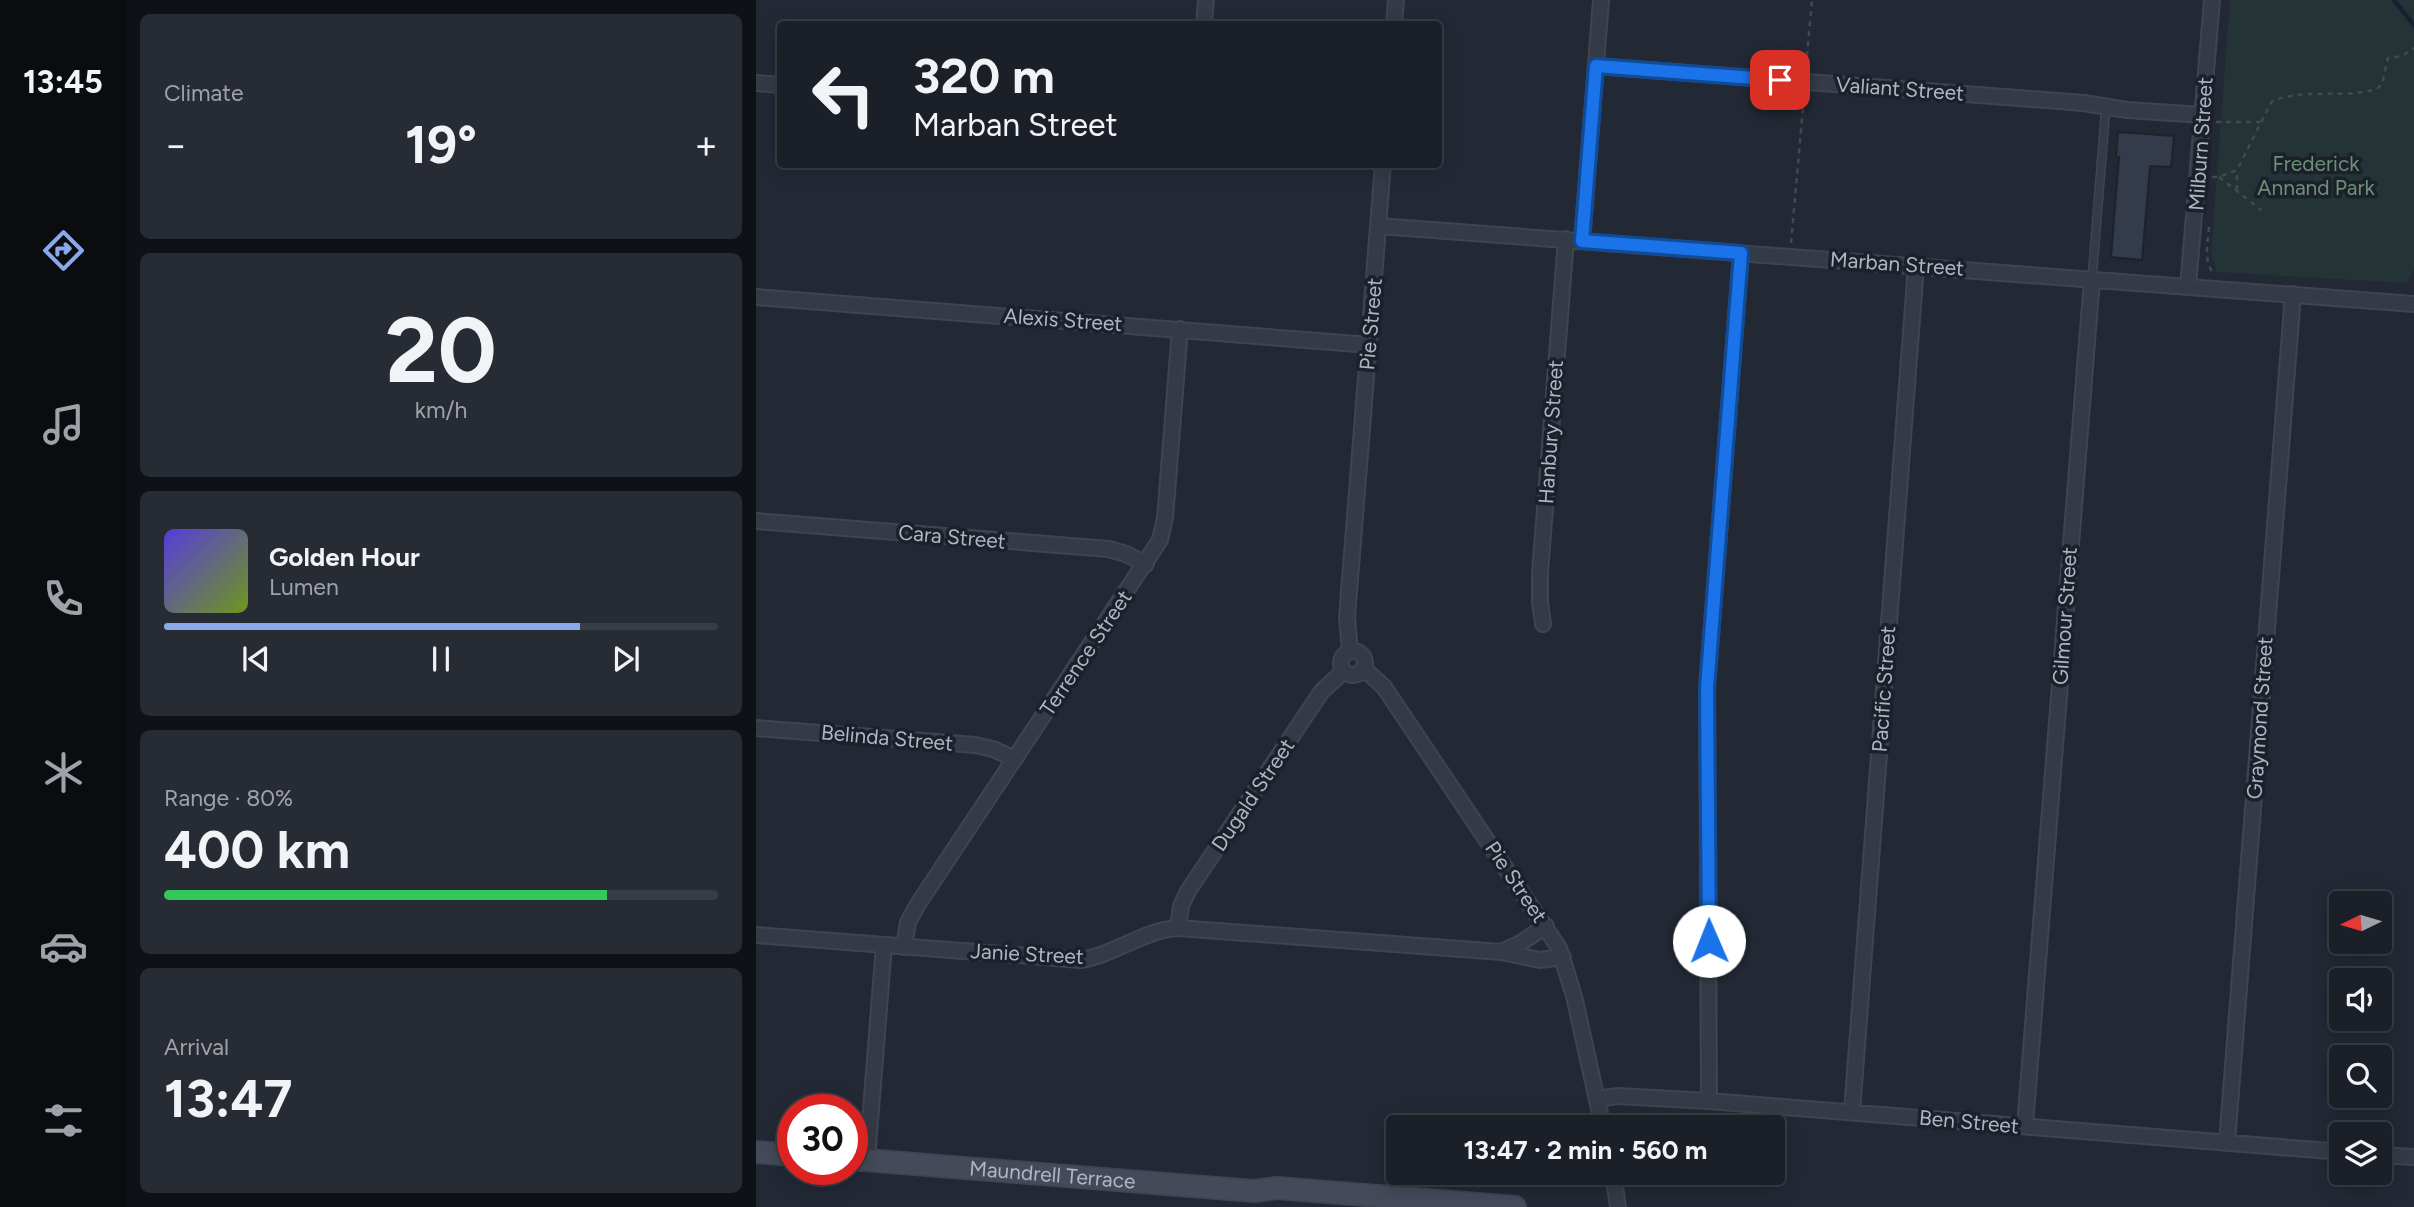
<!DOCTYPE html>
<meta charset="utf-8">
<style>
body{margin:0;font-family:Figtree,sans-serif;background:#272c34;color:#f1f3f6;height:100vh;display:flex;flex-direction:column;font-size:26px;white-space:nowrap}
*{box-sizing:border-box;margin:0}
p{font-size:23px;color:#9fa2a8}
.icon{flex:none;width:38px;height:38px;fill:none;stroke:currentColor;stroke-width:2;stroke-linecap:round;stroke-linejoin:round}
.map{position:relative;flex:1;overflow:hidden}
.panel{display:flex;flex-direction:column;gap:14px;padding:14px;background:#0e1116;width:630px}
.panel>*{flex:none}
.hud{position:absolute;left:21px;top:21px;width:665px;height:147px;border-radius:7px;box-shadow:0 4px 18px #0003,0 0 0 2px #383d45;background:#1a1f28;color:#f1f3f6;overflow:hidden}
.needle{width:46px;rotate:265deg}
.controls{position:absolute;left:1573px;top:891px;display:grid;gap:14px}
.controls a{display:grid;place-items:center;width:63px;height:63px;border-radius:7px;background:#1a1f28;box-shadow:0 4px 18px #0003,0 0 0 2px #383d45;font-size:35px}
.speed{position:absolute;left:21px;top:1094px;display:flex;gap:14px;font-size:35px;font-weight:700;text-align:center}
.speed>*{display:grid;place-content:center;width:91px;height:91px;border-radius:50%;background:#1a1f28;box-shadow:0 4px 18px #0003,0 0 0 2px #383d45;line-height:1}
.speed .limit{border:10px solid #d22;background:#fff;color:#111}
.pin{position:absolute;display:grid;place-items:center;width:60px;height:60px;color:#fff;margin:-30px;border-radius:14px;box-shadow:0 4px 10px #0006}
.me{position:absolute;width:77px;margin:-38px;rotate:359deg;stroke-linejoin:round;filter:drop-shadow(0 0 5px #0008)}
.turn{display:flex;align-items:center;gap:24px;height:147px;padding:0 21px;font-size:32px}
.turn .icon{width:91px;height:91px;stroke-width:2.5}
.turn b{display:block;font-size:49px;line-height:60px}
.big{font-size:52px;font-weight:700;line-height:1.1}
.panel .widget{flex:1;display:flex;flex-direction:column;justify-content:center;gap:10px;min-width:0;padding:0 24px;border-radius:10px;background:#272c34}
.panel .dial{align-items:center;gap:0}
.dial b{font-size:91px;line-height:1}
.song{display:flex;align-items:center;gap:21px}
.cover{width:84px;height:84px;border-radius:10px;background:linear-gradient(135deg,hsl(250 70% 55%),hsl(80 70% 35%))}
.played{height:7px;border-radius:4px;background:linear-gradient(90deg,#8aa9ed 75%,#383d45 75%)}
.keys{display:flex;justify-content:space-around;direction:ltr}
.heat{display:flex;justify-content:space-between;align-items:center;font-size:38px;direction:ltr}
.charge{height:10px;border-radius:5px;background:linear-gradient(90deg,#34c759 80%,#383d45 0)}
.trip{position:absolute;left:630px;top:1115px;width:399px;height:70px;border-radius:7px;background:#1a1f28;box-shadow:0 4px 18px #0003,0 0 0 2px #383d45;font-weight:700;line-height:70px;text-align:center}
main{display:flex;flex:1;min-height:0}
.menu{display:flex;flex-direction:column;width:126px;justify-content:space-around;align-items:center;background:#0a0c10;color:#9fa2a8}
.menu .icon{width:49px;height:49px}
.menu .selected{color:#8aa9ed}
.menu b{font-size:32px;color:#f1f3f6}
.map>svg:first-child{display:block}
.green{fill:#243336}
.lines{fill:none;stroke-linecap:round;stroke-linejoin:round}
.stream{stroke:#172031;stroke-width:4.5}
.building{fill:#343c4c;stroke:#1d222d;stroke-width:2}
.service-casing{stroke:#3f4450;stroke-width:10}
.minor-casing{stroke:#3f4450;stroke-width:18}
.secondary-casing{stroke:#3f4450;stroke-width:24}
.path{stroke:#3c4c4f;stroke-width:2.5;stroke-dasharray:5 5;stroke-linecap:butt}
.service{stroke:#353b46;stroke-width:7}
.minor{stroke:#353b46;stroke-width:14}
.secondary{stroke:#444a59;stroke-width:21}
.route-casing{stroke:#114b97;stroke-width:18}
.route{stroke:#1a73e8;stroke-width:12}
.labels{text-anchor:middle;stroke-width:7;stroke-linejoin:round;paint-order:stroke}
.street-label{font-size:21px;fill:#b0b5c3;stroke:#1b202a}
.park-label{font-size:21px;fill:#6a9175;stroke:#1b202a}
</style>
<main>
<nav class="menu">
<b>13:45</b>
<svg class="icon selected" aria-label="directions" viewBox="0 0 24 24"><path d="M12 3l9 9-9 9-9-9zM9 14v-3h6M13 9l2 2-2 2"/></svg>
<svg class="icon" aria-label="music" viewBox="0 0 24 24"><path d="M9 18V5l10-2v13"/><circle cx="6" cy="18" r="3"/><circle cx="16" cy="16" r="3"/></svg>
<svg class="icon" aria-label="phone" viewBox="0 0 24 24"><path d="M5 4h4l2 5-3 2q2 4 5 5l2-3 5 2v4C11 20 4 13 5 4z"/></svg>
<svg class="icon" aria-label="climate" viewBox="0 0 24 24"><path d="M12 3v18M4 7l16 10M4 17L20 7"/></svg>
<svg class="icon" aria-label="car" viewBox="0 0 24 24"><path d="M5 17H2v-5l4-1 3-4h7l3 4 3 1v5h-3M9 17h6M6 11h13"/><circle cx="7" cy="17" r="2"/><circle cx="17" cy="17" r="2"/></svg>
<svg class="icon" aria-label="filters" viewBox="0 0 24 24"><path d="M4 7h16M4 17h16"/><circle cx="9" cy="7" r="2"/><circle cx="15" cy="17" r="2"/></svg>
</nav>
<section class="panel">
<div class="widget"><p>Climate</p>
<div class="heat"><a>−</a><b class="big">19°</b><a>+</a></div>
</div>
<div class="widget dial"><b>20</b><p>km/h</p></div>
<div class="widget">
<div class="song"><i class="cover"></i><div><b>Golden Hour</b><p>Lumen</p></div></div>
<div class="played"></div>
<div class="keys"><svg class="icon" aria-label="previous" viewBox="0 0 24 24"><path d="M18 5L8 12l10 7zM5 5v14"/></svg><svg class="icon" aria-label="pause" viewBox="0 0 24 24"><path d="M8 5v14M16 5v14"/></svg><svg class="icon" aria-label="next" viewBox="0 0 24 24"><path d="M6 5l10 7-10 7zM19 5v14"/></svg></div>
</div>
<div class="widget"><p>Range · 80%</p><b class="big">400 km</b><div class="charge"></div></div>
<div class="widget"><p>Arrival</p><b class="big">13:47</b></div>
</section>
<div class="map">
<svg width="1658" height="1207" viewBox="0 0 1658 1207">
<rect width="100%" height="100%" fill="#222935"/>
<path class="green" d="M1474,0H1658V270L1650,283L1461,272L1455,253Z"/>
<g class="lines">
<path class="stream" d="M1638,0L1658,25"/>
</g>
<path class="building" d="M1362,132L1418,136L1415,167L1394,166L1386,260L1355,257L1363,157H1360Z"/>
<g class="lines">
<g class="service-casing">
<path id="service" d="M1336,279L1350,106"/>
</g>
<g class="minor-casing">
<path id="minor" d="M448,24L450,0
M638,24L640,0
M840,66L1328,103L1371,110L1447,115
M0,83L24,85
M623,226L1658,304
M826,241L845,0
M1432,287L1456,0
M0,297L614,345
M0,521L353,549L370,554L390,564
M787,624L784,602V573L810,239
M594,651L591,617L627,164
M585 663a12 12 0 1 1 24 0a12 12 0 1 1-24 0Z
M607,668L628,687L803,948L818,996L847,1127
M0,728L219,745L237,749L259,759
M422,928L425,906L432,891L566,691L588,671
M0,935L324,960C359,955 387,930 422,928L745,952L784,960L807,957
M148,947L152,922L162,904L404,540L409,518L424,329
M745,952L763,944L790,926
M841,1099L862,1096L953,1101L1586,1152
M953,1101L951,688L985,253
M1096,1112L1160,266
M1269,1126L1336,279
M1471,1143L1537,294
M1624,1155L1658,1157
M111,1160L128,945
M857,1172L862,1207"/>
</g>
<g class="secondary-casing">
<g id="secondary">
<path d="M0,1152L37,1155"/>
<path id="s1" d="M96,1159L498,1191L521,1188L759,1207"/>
</g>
</g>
<path class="path" d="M1050,66L1056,0
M1460,122H1504
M1456,177H1463L1481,170L1516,101C1550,88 1586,99 1621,89L1626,84L1632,58L1646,56L1658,48
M1463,177L1505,210
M1481,190V170
M1453,227C1452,242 1447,262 1458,274
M1035,243L1048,96"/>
<use href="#service" class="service"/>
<use href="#minor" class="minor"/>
<use href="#secondary" class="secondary"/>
</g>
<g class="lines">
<g class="route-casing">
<path id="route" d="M953,941L951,688L985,253L826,241L840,66L1024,80"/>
</g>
<use href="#route" class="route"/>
</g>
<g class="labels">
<g class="street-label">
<text transform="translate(1144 89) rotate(4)" y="7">Valiant Street</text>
<text transform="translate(1445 144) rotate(-86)" y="7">Milburn Street</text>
<text transform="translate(1141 264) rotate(4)" y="7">Marban Street</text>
<text transform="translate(307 320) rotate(4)" y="7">Alexis Street</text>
<text transform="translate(615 324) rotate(-85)" y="7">Pie Street</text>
<text transform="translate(795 432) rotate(-86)" y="7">Hanbury Street</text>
<text transform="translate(196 537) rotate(5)" y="7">Cara Street</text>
<text transform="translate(1309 616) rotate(-86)" y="7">Gilmour Street</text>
<text transform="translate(330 653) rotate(-56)" y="7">Terrence Street</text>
<text transform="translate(1128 689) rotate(-86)" y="7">Pacific Street</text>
<text transform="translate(1504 718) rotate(-86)" y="7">Graymond Street</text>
<text transform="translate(131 738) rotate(5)" y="7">Belinda Street</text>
<text transform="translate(497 795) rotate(-56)" y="7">Dugald Street</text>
<text transform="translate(760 882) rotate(56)" y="7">Pie Street</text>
<text transform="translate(271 954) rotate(3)" y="7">Janie Street</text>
<text transform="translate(1213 1122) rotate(5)" y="7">Ben Street</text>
<text dy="7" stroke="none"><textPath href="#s1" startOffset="201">Maundrell Terrace</textPath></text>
</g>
<g class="park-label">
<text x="1560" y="171">Frederick<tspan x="1560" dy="24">Annand Park</tspan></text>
</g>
</g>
</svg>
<div class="controls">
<a><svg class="needle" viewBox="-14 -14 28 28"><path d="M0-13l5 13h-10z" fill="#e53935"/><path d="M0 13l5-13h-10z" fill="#9fa2a8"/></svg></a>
<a><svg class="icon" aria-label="sound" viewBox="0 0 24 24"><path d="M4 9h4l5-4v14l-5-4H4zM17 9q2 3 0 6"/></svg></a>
<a><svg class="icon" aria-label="search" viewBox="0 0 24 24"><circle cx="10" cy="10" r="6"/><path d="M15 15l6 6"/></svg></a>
<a><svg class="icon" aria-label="layers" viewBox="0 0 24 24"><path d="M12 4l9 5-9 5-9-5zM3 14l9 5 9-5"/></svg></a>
</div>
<div class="speed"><div class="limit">30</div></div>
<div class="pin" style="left:1024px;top:80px;background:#d93025"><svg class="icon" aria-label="arrive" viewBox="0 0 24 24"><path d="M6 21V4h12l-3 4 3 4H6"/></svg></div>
<svg class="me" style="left:953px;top:941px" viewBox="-20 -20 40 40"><circle r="19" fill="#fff"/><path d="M0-13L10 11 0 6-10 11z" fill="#1a73e8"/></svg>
<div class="trip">13:47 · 2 min · 560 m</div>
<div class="hud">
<div class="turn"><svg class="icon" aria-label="left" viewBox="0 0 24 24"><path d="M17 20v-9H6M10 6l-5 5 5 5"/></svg><div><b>320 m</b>Marban Street</div></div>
</div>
</div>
</main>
